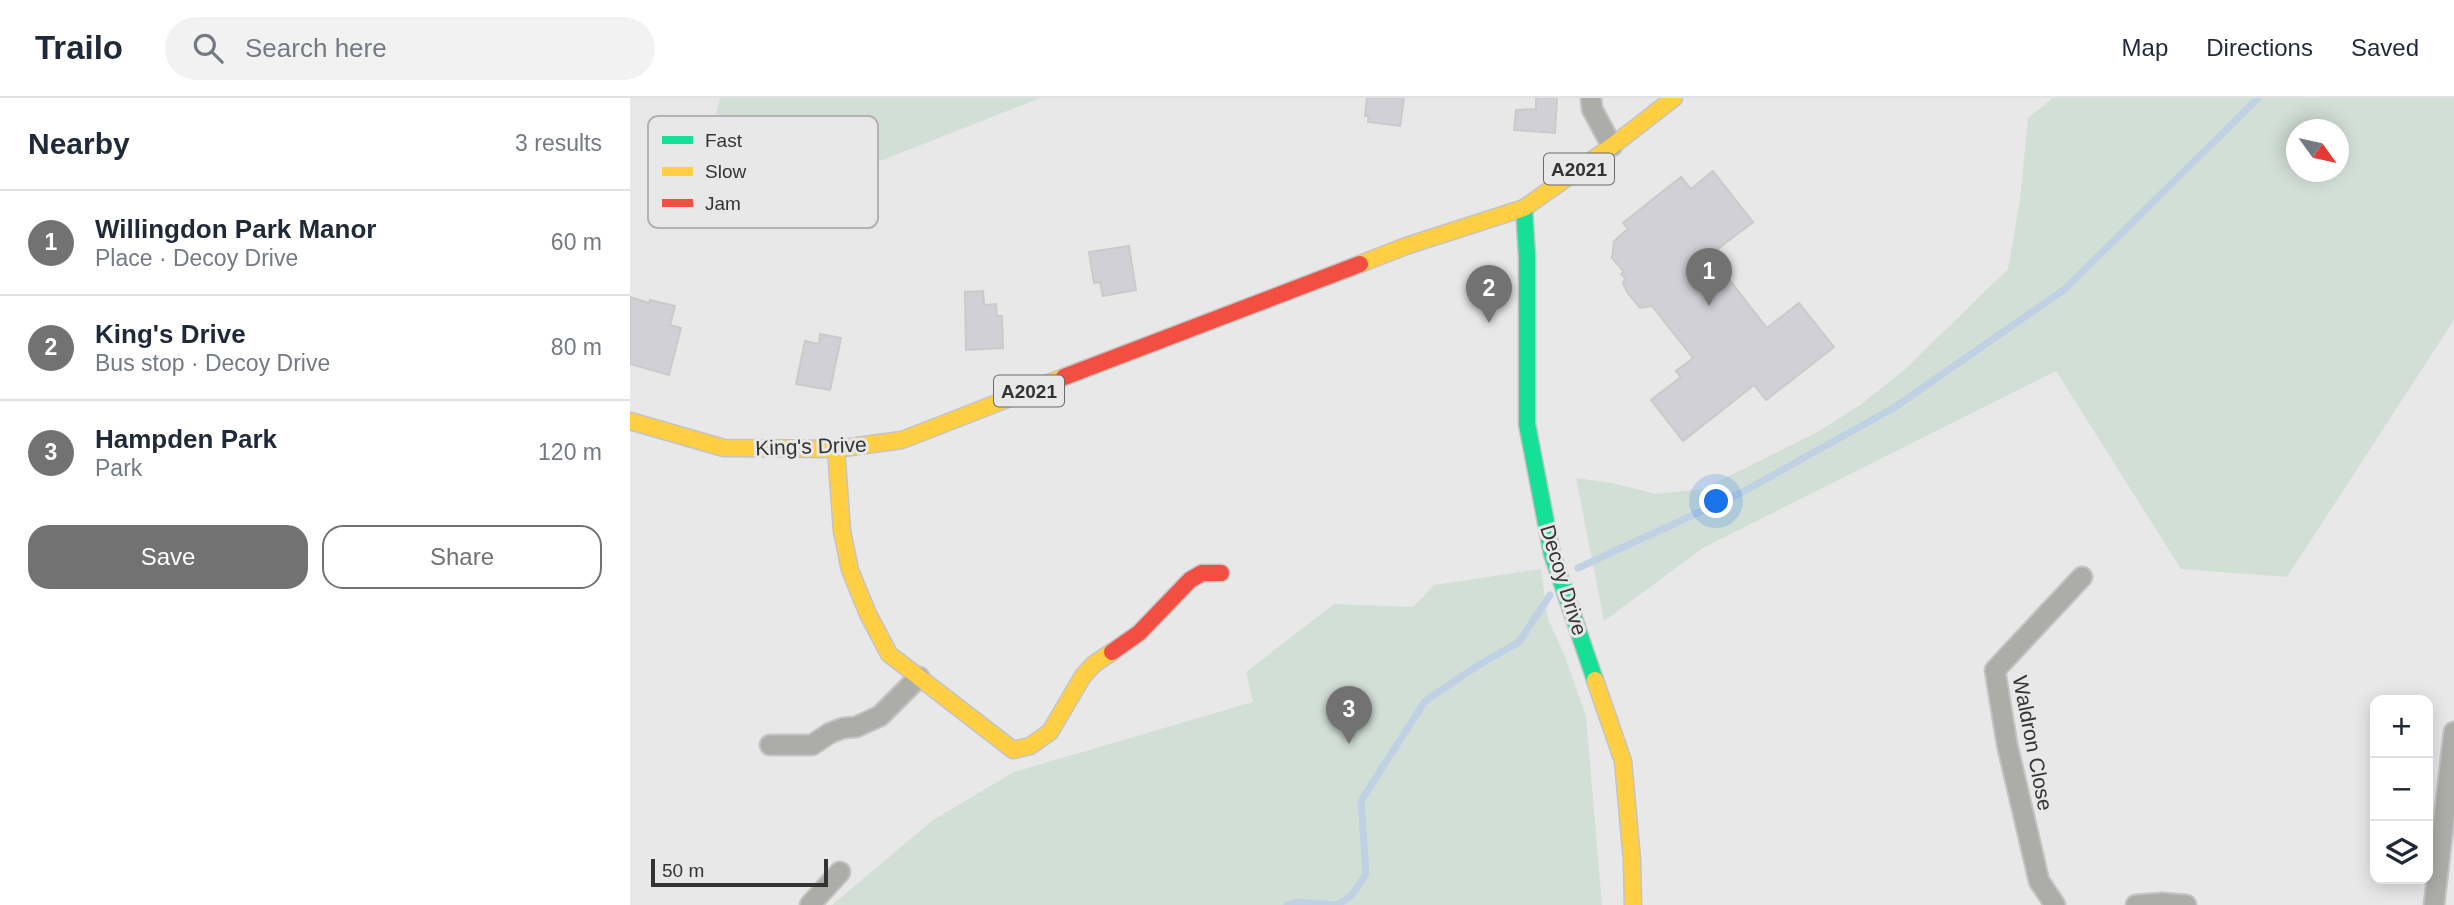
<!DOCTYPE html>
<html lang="en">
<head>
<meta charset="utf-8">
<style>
	:root { --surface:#fff; --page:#f2f2f3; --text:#1f2937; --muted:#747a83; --line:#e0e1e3; --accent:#727273 }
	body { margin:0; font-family:Helvetica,sans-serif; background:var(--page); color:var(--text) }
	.controls { position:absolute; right:21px; bottom:21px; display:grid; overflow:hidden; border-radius:14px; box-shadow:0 4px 18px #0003 }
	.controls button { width:63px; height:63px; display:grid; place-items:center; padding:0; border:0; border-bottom:2px solid var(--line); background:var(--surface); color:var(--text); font:35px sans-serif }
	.compass { position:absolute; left:1656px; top:21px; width:63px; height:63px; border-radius:50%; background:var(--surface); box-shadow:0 4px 18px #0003; rotate:123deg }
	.scale { position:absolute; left:21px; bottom:18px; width:177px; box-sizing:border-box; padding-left:7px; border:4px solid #333334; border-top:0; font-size:19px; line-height:24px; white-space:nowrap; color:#333334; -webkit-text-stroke:5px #e8e8e9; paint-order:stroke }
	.you { position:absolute; left:1087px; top:404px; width:24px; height:24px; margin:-18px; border:5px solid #fff; border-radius:50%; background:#1a73e8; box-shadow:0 0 0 10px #1a73e833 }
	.badge { display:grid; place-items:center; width:46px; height:46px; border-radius:50%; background:var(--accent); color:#fff; font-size:23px; font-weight:700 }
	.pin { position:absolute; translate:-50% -58px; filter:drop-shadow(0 2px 4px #0008) }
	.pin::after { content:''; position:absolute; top:37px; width:24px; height:21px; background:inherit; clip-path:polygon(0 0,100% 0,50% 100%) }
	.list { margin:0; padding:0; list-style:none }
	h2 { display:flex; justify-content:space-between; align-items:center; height:91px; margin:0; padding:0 28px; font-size:30px }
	h2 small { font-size:23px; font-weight:400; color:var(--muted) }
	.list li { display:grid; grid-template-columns:46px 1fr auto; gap:21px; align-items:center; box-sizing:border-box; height:105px; padding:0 28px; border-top:2px solid var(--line) }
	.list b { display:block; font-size:26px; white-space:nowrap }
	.list p { margin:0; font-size:23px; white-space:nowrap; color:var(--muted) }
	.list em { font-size:23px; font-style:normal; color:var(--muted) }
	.actions { display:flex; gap:14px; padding:21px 28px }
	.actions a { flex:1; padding:16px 0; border:2px solid var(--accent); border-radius:21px; text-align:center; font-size:24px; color:var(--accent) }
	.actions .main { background:var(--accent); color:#fff }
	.icon { flex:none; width:38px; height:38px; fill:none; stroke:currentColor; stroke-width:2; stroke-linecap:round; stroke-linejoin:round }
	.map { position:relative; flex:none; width:1824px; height:807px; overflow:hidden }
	header { display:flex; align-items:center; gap:42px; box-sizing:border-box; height:98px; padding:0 35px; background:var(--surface); border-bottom:2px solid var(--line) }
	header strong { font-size:33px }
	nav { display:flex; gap:38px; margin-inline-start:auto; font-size:24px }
	.search { width:490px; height:63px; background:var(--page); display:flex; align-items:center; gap:18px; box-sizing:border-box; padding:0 24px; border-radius:38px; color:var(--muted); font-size:26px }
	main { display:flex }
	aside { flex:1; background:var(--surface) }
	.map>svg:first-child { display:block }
	.green { fill:#d2dfd7; fill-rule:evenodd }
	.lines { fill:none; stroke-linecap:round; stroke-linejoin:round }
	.stream { stroke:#bfd1e2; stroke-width:7 }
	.building { fill:#d1d0d7; stroke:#cacaca; stroke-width:2 }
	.street-casing { stroke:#c4c4c5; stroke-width:23 }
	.fast-casing { stroke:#c4c4c5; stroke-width:19 }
	.slow-casing { stroke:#c4c4c5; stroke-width:19 }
	.jam-casing { stroke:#c4c4c5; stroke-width:19 }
	.street { stroke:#acaca8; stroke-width:19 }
	.fast { stroke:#16e098; stroke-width:16 }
	.slow { stroke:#ffcf43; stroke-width:16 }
	.jam { stroke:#f24e42; stroke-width:16 }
	.labels { text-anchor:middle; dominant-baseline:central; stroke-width:6; stroke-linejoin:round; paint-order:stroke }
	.shield { fill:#e8e8e9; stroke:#69696a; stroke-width:2 }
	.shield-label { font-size:19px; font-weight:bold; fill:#333334 }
	.street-label { font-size:21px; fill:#333334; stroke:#e8e8e9 }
	.key { fill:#e8e8e9; stroke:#b2b2b3; stroke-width:2 }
	.key-label { font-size:19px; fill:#333334 }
</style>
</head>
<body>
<header>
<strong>Trailo</strong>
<div class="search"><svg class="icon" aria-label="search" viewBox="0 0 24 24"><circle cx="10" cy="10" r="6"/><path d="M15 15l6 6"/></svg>Search here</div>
<nav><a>Map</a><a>Directions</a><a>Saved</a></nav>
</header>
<main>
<aside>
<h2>Nearby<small>3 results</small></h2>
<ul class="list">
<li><span class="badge">1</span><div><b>Willingdon Park Manor</b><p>Place · Decoy Drive</p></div><em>60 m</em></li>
<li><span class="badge">2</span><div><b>King's Drive</b><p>Bus stop · Decoy Drive</p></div><em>80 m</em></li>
<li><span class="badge">3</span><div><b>Hampden Park</b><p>Park</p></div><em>120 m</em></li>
</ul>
<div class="actions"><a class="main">Save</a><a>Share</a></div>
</aside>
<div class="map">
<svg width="1824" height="807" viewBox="0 0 1824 807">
	<rect width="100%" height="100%" fill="#e8e8e9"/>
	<!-- green -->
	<g class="green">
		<path d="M 90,0 L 410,0 L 174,93 L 74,63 Z"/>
		<path d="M 1423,0 L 1824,0 L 1824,222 L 1657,479 L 1551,471 L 1426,273 L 1073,450 L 974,523 L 946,380 L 982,385 L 1026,396 L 1073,391 L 1189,333 L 1230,307 L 1273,273 L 1378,171 L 1390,102 L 1398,20 ZM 1666,32 L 1708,32 L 1708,74 L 1666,74 Z"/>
		<path d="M 911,471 L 918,521 L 934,556 L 956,618 L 972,807 L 202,807 L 303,722 L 384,674 L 623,604 L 616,574 L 704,506 L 783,509 L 804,487 Z"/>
	</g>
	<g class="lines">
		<!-- stream -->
		<g class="stream">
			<path d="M 948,470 L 1111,395 L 1265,309 L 1435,191 L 1628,0"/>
			<path d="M 657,807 L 671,804 L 707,807 L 721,798 L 736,776 L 731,703 L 795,603 L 847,568 L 889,544 L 920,497"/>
		</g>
	</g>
	<!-- building -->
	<g class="building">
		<path d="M 737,0 L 774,0 L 770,28 L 738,24 L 739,18 L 735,18 Z"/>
		<path d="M 906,0 L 927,0 L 925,35 L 884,32 L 886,12 L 906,11 Z"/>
		<path d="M 1083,73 L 1123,124 L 1080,157 L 1137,230 L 1169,205 L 1204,249 L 1136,302 L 1124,287 L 1053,343 L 1021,302 L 1051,279 L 1046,273 L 1063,260 L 1022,208 L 1010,210 L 997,194 L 993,185 L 995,180 L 991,176 L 994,174 L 982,160 L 984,143 L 998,131 L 993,125 L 1051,79 L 1061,91 Z"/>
		<path d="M 499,148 L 506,192 L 473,198 L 470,184 L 464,185 L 459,154 Z"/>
		<path d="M 353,193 L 354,207 L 366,206 L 367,218 L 372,218 L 373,250 L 336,252 L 335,194 Z"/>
		<path d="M 0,199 L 19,205 L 20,202 L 45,208 L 40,227 L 51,230 L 39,277 L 0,266 Z"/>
		<path d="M 190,236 L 211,240 L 200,292 L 166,286 L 175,243 L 189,246 Z"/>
	</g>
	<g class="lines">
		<!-- street casing -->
		<g class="street-casing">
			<g id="street">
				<path d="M 961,0 L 962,11 L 982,48"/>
				<path d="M 140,647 L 182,647 L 200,635 L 213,630 L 226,629 L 250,618 L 289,579"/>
				<path d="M 180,807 L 210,774"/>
				<path d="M 1425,807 L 1409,783 L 1377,646 L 1365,572 L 1452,479"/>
				<path d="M 1506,807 L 1532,805 L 1556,807"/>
				<path d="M 1804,807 L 1824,634"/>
			</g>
		</g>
		<!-- fast casing -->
		<g class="fast-casing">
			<path id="fast" d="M 894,110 L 897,158 L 897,326 L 922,456 L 965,582"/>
		</g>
		<!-- slow casing -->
		<g class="slow-casing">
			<g id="slow">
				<path d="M 730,166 L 776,148 L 894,110 L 982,48 L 1044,0"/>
				<path d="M 0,323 L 94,350 L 206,351 L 272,342 L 434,279"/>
				<path d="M 206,351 L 212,433 L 220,472 L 238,516 L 259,556 L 383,652 L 400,648 L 420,634 L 453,578 L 464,566 L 482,554"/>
				<path d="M 965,582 L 993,663 L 1002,762 L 1003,807"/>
			</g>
		</g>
		<!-- jam casing -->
		<g class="jam-casing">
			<g id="jam">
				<path d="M 434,279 L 730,166"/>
				<path d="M 482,554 L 509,535 L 560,482 L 572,475 L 591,475"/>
			</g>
		</g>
		<!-- street -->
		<use href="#street" class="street"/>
		<!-- fast -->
		<use href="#fast" class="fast"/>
		<!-- slow -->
		<use href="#slow" class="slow"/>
		<!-- jam -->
		<use href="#jam" class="jam"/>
	</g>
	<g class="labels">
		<!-- shield labels -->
		<g class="shield">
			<rect x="914" y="55.5" width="70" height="31" rx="5"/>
			<rect x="364" y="277.5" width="70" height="31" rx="5"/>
		</g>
		<g class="shield-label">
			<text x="949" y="71">A2021</text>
			<text x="399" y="293">A2021</text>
		</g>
		<!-- street labels -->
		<g class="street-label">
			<text transform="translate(181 348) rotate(-2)">King's Drive</text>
			<text transform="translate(934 482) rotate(73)">Decoy Drive</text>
			<text transform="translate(1403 645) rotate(79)">Waldron Close</text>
		</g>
	</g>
	<!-- legend -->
	<rect x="18" y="18" width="230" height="112" rx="10" class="key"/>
	<rect x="32" y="38" width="31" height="8" fill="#16e098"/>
	<rect x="32" y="69" width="31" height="9" fill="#ffcf43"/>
	<rect x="32" y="101" width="31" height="8" fill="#f24e42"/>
	<g class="key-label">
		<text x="75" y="49">Fast</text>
		<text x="75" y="80">Slow</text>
		<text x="75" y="112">Jam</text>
	</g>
</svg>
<div class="controls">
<button>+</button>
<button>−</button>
<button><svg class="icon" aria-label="layers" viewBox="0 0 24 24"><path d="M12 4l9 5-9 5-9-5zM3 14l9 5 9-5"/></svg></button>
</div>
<svg class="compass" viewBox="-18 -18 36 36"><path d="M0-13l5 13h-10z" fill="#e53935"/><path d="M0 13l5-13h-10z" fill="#747a83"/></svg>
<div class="scale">50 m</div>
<div class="you"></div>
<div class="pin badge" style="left:1079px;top:208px">1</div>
<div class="pin badge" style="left:859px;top:225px">2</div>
<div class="pin badge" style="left:719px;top:646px">3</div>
</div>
</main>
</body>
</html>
